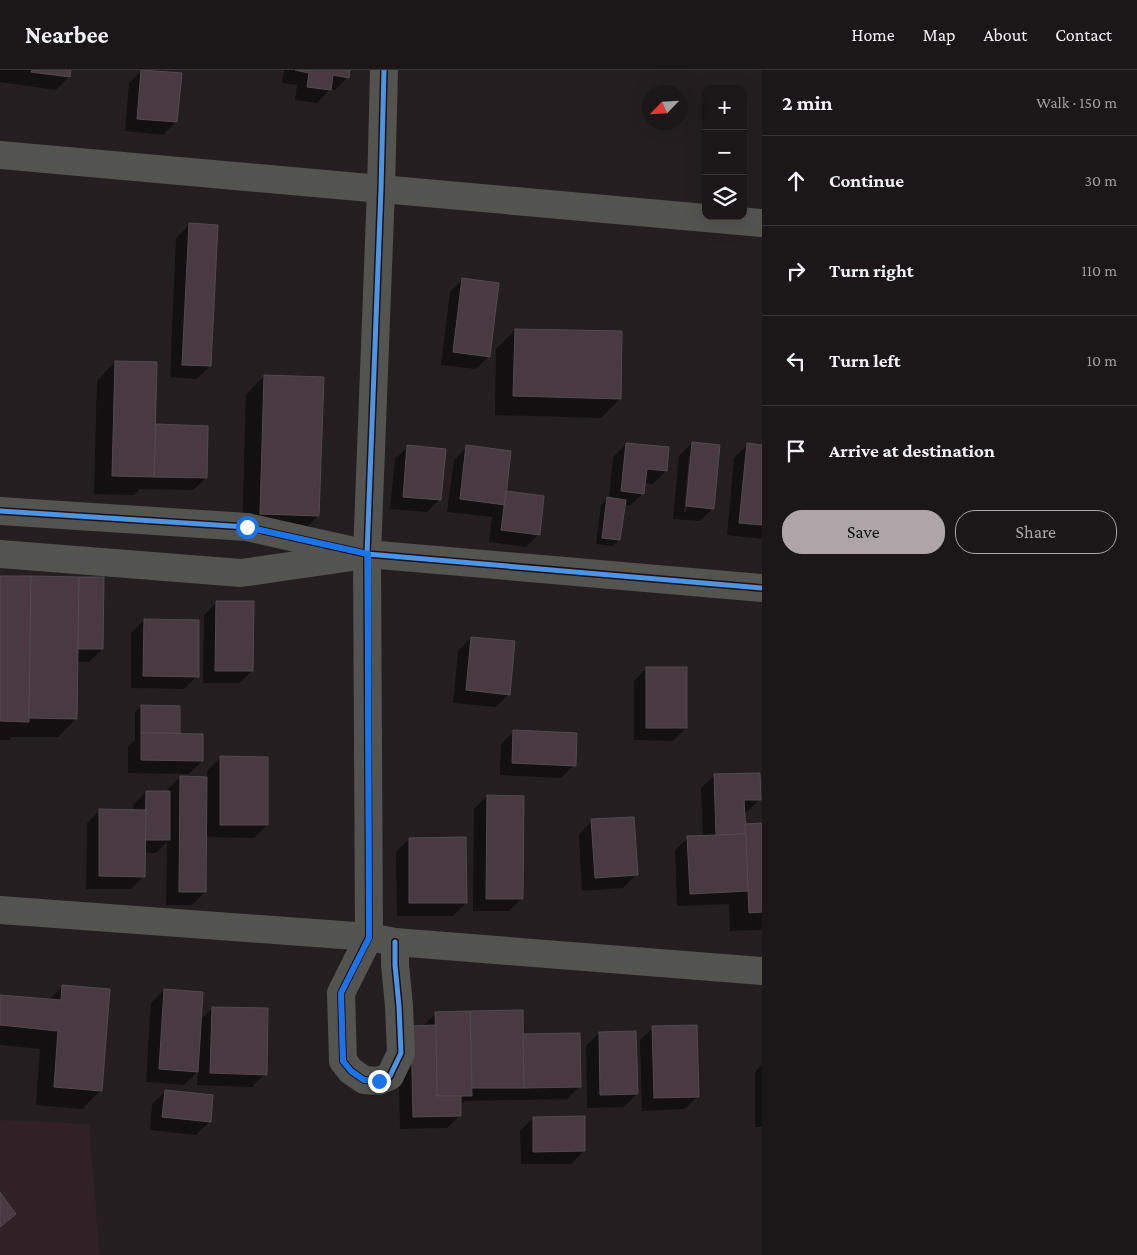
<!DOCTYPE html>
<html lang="en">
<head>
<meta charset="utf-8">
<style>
	:root { --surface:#1b1618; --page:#282325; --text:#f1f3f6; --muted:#a09fa2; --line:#393537; --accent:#ada5a8 }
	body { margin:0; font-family:"Crimson Pro",serif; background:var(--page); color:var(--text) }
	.controls { position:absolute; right:15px; top:15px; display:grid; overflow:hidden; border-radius:10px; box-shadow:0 5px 20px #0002 }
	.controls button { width:45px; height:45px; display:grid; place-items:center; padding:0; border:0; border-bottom:1px solid var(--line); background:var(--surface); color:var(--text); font:25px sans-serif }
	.compass { position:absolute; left:642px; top:15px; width:45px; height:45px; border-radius:50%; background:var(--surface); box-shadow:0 5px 20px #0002; rotate:245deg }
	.stop { position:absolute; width:15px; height:15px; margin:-11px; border:4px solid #1a73e8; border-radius:50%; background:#fff }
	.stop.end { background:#1a73e8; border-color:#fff; box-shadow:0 1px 5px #0008 }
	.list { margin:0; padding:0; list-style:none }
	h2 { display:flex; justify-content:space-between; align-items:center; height:65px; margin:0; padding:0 20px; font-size:21px }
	h2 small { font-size:16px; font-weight:400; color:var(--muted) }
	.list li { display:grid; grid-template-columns:32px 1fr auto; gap:15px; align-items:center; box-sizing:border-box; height:90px; padding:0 20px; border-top:1px solid var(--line) }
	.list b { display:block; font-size:19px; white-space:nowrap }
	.list em { font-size:16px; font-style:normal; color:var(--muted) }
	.actions { display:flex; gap:10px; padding:15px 20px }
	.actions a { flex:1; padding:11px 0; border:1px solid var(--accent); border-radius:20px; text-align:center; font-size:18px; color:var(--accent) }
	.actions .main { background:var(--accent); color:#111 }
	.icon { flex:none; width:28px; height:28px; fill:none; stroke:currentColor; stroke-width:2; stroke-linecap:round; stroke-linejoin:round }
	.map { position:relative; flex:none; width:762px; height:1185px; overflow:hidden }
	header { display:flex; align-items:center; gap:30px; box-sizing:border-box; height:70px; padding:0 25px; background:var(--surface); border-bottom:1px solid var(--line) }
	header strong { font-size:24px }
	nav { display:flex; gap:28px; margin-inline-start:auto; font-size:18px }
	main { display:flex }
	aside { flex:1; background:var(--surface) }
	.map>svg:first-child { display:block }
	.built { fill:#312026 }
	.shadow { fill:#0007; fill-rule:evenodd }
	.building { fill:#493a41; stroke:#514b4d }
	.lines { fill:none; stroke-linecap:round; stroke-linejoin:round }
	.minor { stroke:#535350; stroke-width:28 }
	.cycleway-casing { stroke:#1e1116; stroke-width:8 }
	.cycleway { stroke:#4d94e3; stroke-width:5 }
	.route { stroke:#1a73e8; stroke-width:6 }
</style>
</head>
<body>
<header>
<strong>Nearbee</strong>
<nav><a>Home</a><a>Map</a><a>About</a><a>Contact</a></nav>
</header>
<main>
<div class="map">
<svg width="762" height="1185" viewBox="0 0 762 1185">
	<rect width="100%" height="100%" fill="#241e20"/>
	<!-- built -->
	<path class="built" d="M 0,1050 L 89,1054 L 100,1185 L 0,1185 Z"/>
	<!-- shadow -->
	<g class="shadow">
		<path d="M 0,0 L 69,0 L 69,7 L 56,20 L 0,12 Z"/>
		<path d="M 142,0 L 176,52 L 163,65 L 125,61 L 129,13 Z"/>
		<path d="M 284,0 L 349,0 L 348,7 L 335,20 L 330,19 L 317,33 L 295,30 L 297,15 L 282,13 Z"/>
		<path d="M 189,155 L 210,296 L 197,309 L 170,307 L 176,168 Z"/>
		<path d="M 463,209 L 489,286 L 476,299 L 441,295 L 450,222 Z"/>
		<path d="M 515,260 L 620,329 L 601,348 L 495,345 L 496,279 Z"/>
		<path d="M 115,292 L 154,358 L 156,356 L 206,408 L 193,420 L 140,419 L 134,425 L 94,424 L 97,311 Z"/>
		<path d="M 264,306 L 318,446 L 300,464 L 242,462 L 246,325 Z"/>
		<path d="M 692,373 L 713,438 L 700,451 L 673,449 L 679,386 ZM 689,386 L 692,386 L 686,442 L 684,442 Z"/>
		<path d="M 626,374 L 666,401 L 653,414 L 644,413 L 643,423 L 630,436 L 624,435 L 619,470 L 612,476 L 596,474 L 601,435 L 608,428 L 609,429 L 613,387 Z"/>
		<path d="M 747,375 L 762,376 L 762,469 L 727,465 L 734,388 Z"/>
		<path d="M 408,377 L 440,429 L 427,442 L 390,439 L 395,389 Z"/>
		<path d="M 467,377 L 539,464 L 526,477 L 489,472 L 492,447 L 447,442 L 454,390 Z"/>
		<path d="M 0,507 L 103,508 L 102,579 L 89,592 L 77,592 L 76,649 L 58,667 L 12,667 L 9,670 L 0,670 Z"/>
		<path d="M 217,532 L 252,601 L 239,613 L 203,613 L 204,545 Z"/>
		<path d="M 144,550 L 197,606 L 184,619 L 131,618 L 131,563 Z"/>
		<path d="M 471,568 L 509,624 L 496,637 L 453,633 L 458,581 Z"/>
		<path d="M 647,598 L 686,658 L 673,671 L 634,670 L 634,611 Z"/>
		<path d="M 141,636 L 179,663 L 177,664 L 202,691 L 189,704 L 128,703 L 128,677 L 135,670 L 135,642 Z"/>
		<path d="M 514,661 L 574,695 L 561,708 L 500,705 L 501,674 Z"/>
		<path d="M 220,688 L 267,755 L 254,768 L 205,767 L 205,822 L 192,835 L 166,835 L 167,772 L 156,783 L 144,783 L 144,806 L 131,819 L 86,819 L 87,753 L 100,740 L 133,741 L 133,735 L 146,722 L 167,723 L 167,720 L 180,707 L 207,708 L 207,701 Z"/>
		<path d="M 714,706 L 760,729 L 747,742 L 743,742 L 744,757 L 762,754 L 762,860 L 730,861 L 729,834 L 677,836 L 675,780 L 688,768 L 703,767 L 701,718 Z"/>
		<path d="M 487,726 L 522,828 L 509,841 L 473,841 L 474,739 Z"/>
		<path d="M 592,751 L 636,805 L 623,818 L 582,821 L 579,764 Z"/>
		<path d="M 409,769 L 466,833 L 453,846 L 397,846 L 396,782 Z"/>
		<path d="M 62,917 L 101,1020 L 82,1039 L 36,1035 L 40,979 L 0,975 L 0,926 L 48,931 Z"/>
		<path d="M 164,920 L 200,950 L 213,938 L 265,1004 L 252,1017 L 197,1015 L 198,1001 L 184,1015 L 146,1012 L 151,933 Z"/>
		<path d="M 521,942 L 522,965 L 580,1016 L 567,1029 L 465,1031 L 460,1036 L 460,1045 L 447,1058 L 400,1059 L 398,971 L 423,956 L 436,943 Z"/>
		<path d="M 653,958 L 698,1026 L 685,1039 L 642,1041 L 640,970 Z"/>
		<path d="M 599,963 L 637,1024 L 624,1037 L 587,1038 L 586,976 Z"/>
		<path d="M 762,994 L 762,1057 L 755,1057 L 755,1002 Z"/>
		<path d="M 165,1022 L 209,1052 L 196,1065 L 150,1060 L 152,1034 Z"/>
		<path d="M 533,1048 L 584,1081 L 571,1094 L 521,1094 L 520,1061 Z"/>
	</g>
	<!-- building -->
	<g class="building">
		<path d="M 32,0 L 71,0 L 70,7 L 31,2 Z"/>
		<path d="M 141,0 L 182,3 L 177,52 L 137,49 Z"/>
		<path d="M 295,0 L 350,0 L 349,8 L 333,5 L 331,20 L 307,17 L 309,3 Z"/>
		<path d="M 189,153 L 218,155 L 211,296 L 182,295 Z"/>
		<path d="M 462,208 L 499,213 L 490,287 L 453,282 Z"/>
		<path d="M 515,259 L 622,261 L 621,329 L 513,326 Z"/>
		<path d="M 115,291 L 157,292 L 154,407 L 112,406 Z"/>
		<path d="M 264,305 L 324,307 L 319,446 L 260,444 Z"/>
		<path d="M 156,354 L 208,356 L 207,408 L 154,407 Z"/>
		<path d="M 692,372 L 720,375 L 714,439 L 686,436 Z"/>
		<path d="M 626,373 L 669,377 L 667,401 L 647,399 L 644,424 L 621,421 Z"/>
		<path d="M 747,373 L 762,375 L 762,455 L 739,453 Z"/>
		<path d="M 407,375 L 446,379 L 441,430 L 403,427 Z"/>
		<path d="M 466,375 L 511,381 L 505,435 L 460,429 Z"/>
		<path d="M 506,421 L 544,426 L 540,465 L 501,460 Z"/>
		<path d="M 607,427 L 626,430 L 620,470 L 602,468 Z"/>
		<path d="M 0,506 L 31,506 L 29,652 L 0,651 Z"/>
		<path d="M 31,506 L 79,507 L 77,649 L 29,648 Z"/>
		<path d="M 79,507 L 104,507 L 103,579 L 78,579 Z"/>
		<path d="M 216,531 L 254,531 L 253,601 L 215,601 Z"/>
		<path d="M 144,549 L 199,550 L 199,607 L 143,606 Z"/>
		<path d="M 471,567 L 515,571 L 510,625 L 466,620 Z"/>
		<rect x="646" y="597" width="41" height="61"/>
		<path d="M 141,635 L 180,636 L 180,663 L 141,663 Z"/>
		<path d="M 513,660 L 577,663 L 576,696 L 512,693 Z"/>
		<path d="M 141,663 L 203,664 L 203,691 L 141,690 Z"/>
		<path d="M 220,686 L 268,687 L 268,755 L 220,755 Z"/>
		<path d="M 760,703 L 761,730 L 744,730 L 746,764 L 716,765 L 714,704 Z"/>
		<path d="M 180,706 L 207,707 L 206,822 L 179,822 Z"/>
		<path d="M 146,721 L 170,721 L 170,770 L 145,770 Z"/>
		<path d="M 487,725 L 524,726 L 523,829 L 486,829 Z"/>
		<path d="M 99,739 L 146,740 L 145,807 L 99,806 Z"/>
		<path d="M 634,747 L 638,805 L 595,808 L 591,749 Z"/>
		<path d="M 762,753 L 762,842 L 749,843 L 745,754 Z"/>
		<path d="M 746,764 L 748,821 L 690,824 L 687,766 Z"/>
		<path d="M 466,767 L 467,833 L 409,833 L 409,768 Z"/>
		<path d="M 62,915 L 110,919 L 102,1021 L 54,1017 L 58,961 L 0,955 L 0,925 L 61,930 Z"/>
		<path d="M 164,919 L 203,922 L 198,1002 L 159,999 Z"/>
		<path d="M 212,937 L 268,938 L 267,1005 L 210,1003 Z"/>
		<path d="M 523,940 L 524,1018 L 472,1018 L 470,941 Z"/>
		<path d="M 470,941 L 472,1026 L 437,1026 L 435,942 Z"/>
		<path d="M 436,955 L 437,1026 L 461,1026 L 461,1046 L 413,1047 L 411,956 Z"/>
		<path d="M 697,955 L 699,1027 L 654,1028 L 652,956 Z"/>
		<path d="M 636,961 L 638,1024 L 600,1025 L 599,962 Z"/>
		<path d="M 580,963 L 581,1017 L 524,1018 L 523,964 Z"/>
		<path d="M 165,1020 L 213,1025 L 211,1052 L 162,1047 Z"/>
		<path d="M 585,1046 L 585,1081 L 533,1082 L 533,1047 Z"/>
		<path d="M 0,1122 L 16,1144 L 0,1157 Z"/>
	</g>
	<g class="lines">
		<!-- minor -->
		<g class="minor">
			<path d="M 384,0 L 381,119 L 367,484 L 369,867 L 341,923 L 343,991 L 351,1001 L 364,1010 L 379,1011 L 390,1006 L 401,983 L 399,936 L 395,895 L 395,872"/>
			<path d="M 0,85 L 762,153"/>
			<path d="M 0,441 L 247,457 L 367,484 L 762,518"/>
			<path d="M 0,484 L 241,503 L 352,487"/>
			<path d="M 0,840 L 369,867 L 395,872 L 762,901"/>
		</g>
		<!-- cycleway casing -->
		<g class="cycleway-casing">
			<g id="cycleway">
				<path d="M 384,0 L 381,119 L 367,484 L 369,867 L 341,923 L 343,991 L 351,1001 L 364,1010 L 379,1011 L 390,1006 L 401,983 L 399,936 L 395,895 L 395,872"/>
				<path d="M 0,441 L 247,457 L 367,484 L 762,518"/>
			</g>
		</g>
		<!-- cycleway -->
		<use href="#cycleway" class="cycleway"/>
	</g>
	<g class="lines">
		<!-- route -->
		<path class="route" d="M 247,457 L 368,484 L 369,868 L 341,923 L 343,991 L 351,1001 L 364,1010 L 379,1011"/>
	</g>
</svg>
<div class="controls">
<button>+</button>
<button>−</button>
<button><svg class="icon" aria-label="layers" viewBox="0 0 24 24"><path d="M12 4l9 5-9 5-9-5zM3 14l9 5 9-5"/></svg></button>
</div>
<svg class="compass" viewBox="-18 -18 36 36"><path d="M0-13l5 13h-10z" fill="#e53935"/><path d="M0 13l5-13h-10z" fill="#a09fa2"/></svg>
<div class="stop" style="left:247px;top:457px"></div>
<div class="stop end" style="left:379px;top:1011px"></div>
</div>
<aside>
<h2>2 min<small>Walk · 150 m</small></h2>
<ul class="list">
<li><svg class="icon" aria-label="ahead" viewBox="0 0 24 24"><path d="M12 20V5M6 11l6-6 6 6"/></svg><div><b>Continue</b></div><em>30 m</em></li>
<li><svg class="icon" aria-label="right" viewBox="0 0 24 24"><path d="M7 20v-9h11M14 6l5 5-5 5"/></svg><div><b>Turn right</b></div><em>110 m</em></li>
<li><svg class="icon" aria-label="left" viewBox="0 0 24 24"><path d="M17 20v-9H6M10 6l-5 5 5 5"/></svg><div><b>Turn left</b></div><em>10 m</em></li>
<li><svg class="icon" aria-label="arrive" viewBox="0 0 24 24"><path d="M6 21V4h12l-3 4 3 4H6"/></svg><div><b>Arrive at destination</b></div></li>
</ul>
<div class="actions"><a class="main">Save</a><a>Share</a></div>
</aside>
</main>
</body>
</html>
